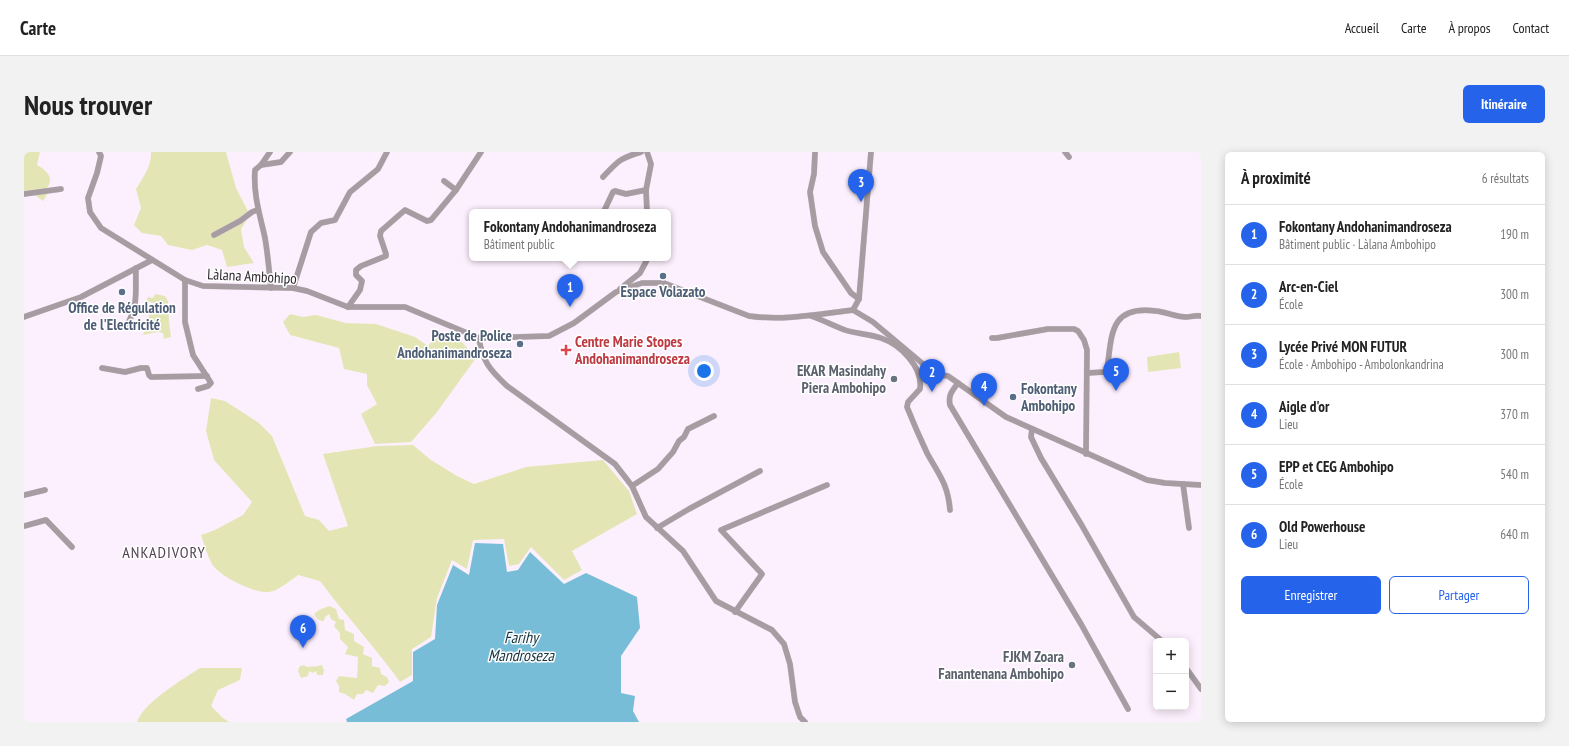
<!DOCTYPE html>
<html lang="fr">
<head>
<meta charset="utf-8">
<style>
	:root { --surface:#fff; --page:#f2f2f2; --text:#222; --muted:#767676; --line:#e0e0e0; --accent:#2563eb }
	body { margin:0; font-family:"PT Sans Narrow",sans-serif; background:var(--page); color:var(--text) }
	.controls { position:absolute; right:12px; bottom:12px; display:grid; overflow:hidden; border-radius:6px; box-shadow:0 2px 10px #0003 }
	.controls button { width:36px; height:36px; display:grid; place-items:center; padding:0; border:0; border-bottom:1px solid var(--line); background:var(--surface); color:var(--text); font:20px sans-serif }
	.you { position:absolute; left:680px; top:219px; width:14px; height:14px; margin:-10px; border:3px solid #fff; border-radius:50%; background:#1a73e8; box-shadow:0 0 0 6px #1a73e833 }
	.badge { display:grid; place-items:center; width:26px; height:26px; border-radius:50%; background:var(--accent); color:#fff; font-size:13px; font-weight:700 }
	.pin { position:absolute; translate:-50% -33px; filter:drop-shadow(0 1px 2px #0008) }
	.pin::after { content:''; position:absolute; top:21px; width:14px; height:12px; background:inherit; clip-path:polygon(0 0,100% 0,50% 100%) }
	.popup { position:absolute; left:445px; top:57px; width:202px; height:52px; box-sizing:border-box; display:grid; place-content:center; border-radius:6px; background:var(--surface); filter:drop-shadow(0 1px 3px #0005); font-size:13px; white-space:nowrap; color:var(--muted) }
	.popup b { font-size:15px; color:var(--text) }
	.popup::after { content:''; position:absolute; left:50%; top:100%; margin-left:-8px; border:8px solid transparent; border-top-color:var(--surface) }
	.list { margin:0; padding:0; list-style:none }
	h2 { display:flex; justify-content:space-between; align-items:center; height:52px; margin:0; padding:0 16px; font-size:17px }
	h2 small { font-size:13px; font-weight:400; color:var(--muted) }
	.list li { display:grid; grid-template-columns:26px 1fr auto; gap:12px; align-items:center; box-sizing:border-box; height:60px; padding:0 16px; border-top:1px solid var(--line) }
	.list b { display:block; font-size:15px; white-space:nowrap }
	.list p { margin:0; font-size:13px; white-space:nowrap; color:var(--muted) }
	.list em { font-size:13px; font-style:normal; color:var(--muted) }
	.actions { display:flex; gap:8px; padding:12px 16px }
	.actions a { flex:1; padding:9px 0; border:1px solid var(--accent); border-radius:6px; text-align:center; font-size:14px; color:var(--accent) }
	.actions .main { background:var(--accent); color:#fff }
	.map { position:relative; flex:none; width:1177px; height:570px; overflow:hidden; border-radius:6px }
	header { display:flex; align-items:center; gap:24px; box-sizing:border-box; height:56px; padding:0 20px; background:var(--surface); border-bottom:1px solid var(--line) }
	header strong { font-size:19px }
	nav { display:flex; gap:22px; margin-inline-start:auto; font-size:14px }
	.intro { display:flex; align-items:center; justify-content:space-between; box-sizing:border-box; height:96px; padding:0 24px }
	h1 { margin:0; font-size:28px }
	.button { padding:10px 18px; border-radius:6px; background:var(--accent); color:#fff; font-size:14px; font-weight:700 }
	main { display:flex; gap:24px; padding:0 24px }
	aside { flex:1; background:var(--surface); border-radius:6px; box-shadow:0 2px 10px #0003 }
	.map>svg:first-child { display:block }
	.green { fill:#e3e6b4 }
	.water { fill:#78bdd7 }
	.lines { fill:none; stroke-linecap:round; stroke-linejoin:round }
	.minor-casing { stroke:#d8ccd9; stroke-width:6 }
	.minor { stroke:#a69ca1; stroke-width:5.5 }
	.service-dot { fill:#5c6f8a; stroke:#fff; stroke-width:1.5 }
	.health-dot { fill:#e0444e; stroke:#fff; stroke-width:1.5 }
	.worship-dot { fill:#6b7280; stroke:#fff; stroke-width:1.5 }
	.labels { text-anchor:middle; dominant-baseline:central; stroke-width:3; stroke-linejoin:round; paint-order:stroke }
	.street-label { font-size:15px; fill:#2d272e; stroke:#fff }
	.service-label { font-size:15px; font-weight:bold; fill:#4e5e75; stroke:#fff }
	.health-label { font-size:15px; font-weight:bold; fill:#be3a42; stroke:#fff; text-anchor:start }
	.worship-label { font-size:15px; font-weight:bold; fill:#5b616d; stroke:#fff; text-anchor:end }
	.neighbourhood-label { font-size:16px; letter-spacing:1px; fill:#524553; stroke:#fff }
	.water-label { font-size:16px; font-style:italic; fill:#143541; stroke:#fff }
</style>
</head>
<body>
<header>
<strong>Carte</strong>
<nav><a>Accueil</a><a>Carte</a><a>À propos</a><a>Contact</a></nav>
</header>
<div class="intro"><h1>Nous trouver</h1><a class="button">Itinéraire</a></div>
<main>
<div class="map">
<svg width="1177" height="570" viewBox="0 0 1177 570">
	<rect width="100%" height="100%" fill="#fdf0fe"/>
	<!-- green -->
	<g class="green">
		<path d="M 0,0 L 16,0 L 13,13 C 22,18 31,26 23,36 L 24,41 L 19,49 L 12,44 L 13,38 L 0,39 Z"/>
		<path d="M 127,0 L 202,0 L 212,36 L 226,63 L 217,77 L 220,95 L 230,111 L 203,115 L 198,98 L 183,93 L 168,98 L 144,93 L 137,84 L 118,81 L 110,73 L 117,56 L 112,37 C 119,26 128,13 127,0 Z"/>
		<path d="M 131,142 L 141,144 L 144,149 L 145,170 L 147,185 L 140,187 L 139,181 L 134,180 L 119,183 L 126,161 L 128,159 L 133,159 L 133,152 L 122,149 L 124,145 L 129,146 Z"/>
		<path d="M 266,162 L 279,165 L 292,163 L 322,171 L 352,172 L 391,185 L 404,194 L 414,181 L 438,190 L 452,206 L 413,260 L 387,290 L 351,292 L 337,262 L 353,252 L 343,233 L 343,222 L 320,217 L 315,196 L 266,183 L 259,170 Z"/>
		<path d="M 1155,200 L 1157,216 L 1124,220 L 1123,205 Z"/>
		<path d="M 187,246 L 201,249 L 235,271 L 248,284 L 281,364 L 295,368 L 305,379 L 324,374 L 299,302 L 353,294 L 389,293 L 407,308 L 433,324 L 450,332 L 502,315 L 579,308 L 605,339 L 613,362 L 548,399 L 558,418 L 540,428 L 507,395 L 495,412 L 485,414 L 480,387 L 449,388 L 443,417 L 428,408 L 413,446 L 407,485 L 388,497 L 388,523 L 376,530 C 351,495 322,464 296,429 L 274,423 C 267,428 254,439 245,440 C 231,442 195,424 188,412 C 183,403 180,392 177,383 L 191,378 L 219,363 L 228,350 L 190,308 L 182,279 Z"/>
		<path d="M 305,454 L 312,457 L 315,467 L 320,468 L 321,478 L 330,482 L 330,489 L 340,495 L 339,502 L 348,506 L 348,514 L 356,516 L 357,522 L 363,525 L 365,530 L 361,534 L 354,533 L 349,541 L 342,538 L 339,542 L 333,542 L 330,548 L 321,542 L 315,540 L 315,534 L 312,529 L 315,524 L 333,526 L 334,505 L 321,502 L 324,495 L 316,487 L 316,481 L 310,474 L 312,470 L 307,467 L 305,462 L 301,465 L 300,469 C 295,469 293,467 290,462 L 295,458 Z"/>
		<path d="M 279,513 L 284,515 C 289,514 293,515 298,513 L 300,519 L 299,523 L 293,523 L 292,519 L 289,521 L 285,519 L 284,524 L 277,526 L 274,519 L 275,515 Z"/>
		<path d="M 176,516 L 218,516 L 216,528 L 194,538 L 187,554 L 199,566 L 205,570 L 113,570 C 119,551 159,527 176,516 Z"/>
	</g>
	<!-- water -->
	<path class="water" d="M 451,391 L 479,392 L 483,420 L 494,418 L 506,400 L 540,432 L 562,421 L 613,445 L 616,476 L 597,504 L 597,541 L 611,544 L 609,559 L 615,570 L 323,570 L 322,567 L 389,529 L 389,500 L 411,487 L 413,453 L 429,413 L 445,423 Z"/>
	<g class="lines">
		<!-- minor casing -->
		<g class="minor-casing">
			<g id="minor">
				<path d="M 75,0 L 77,4 L 73,21 L 64,46 L 66,60 L 77,76 L 161,128 L 179,134 L 269,136 L 283,139 L 324,155 L 381,155 L 455,186 L 525,184 L 550,171 L 592,140 L 618,131 L 640,131 L 725,164 C 759,169 795,162 829,158"/>
				<path d="M 246,0 L 237,13 L 231,18 C 229,42 236,63 241,86 C 244,103 245,119 247,136"/>
				<path d="M 623,0 L 627,12 L 622,38 L 623,60"/>
				<path d="M 791,0 L 790,22 L 786,40 L 791,74 L 799,100 L 827,141 L 835,147"/>
				<path d="M 1041,0 L 1045,5"/>
				<path d="M 237,13 L 257,10 L 266,0"/>
				<path d="M 579,25 C 594,9 596,6 617,0"/>
				<path d="M 420,29 L 432,38"/>
				<path d="M 0,42 L 37,37"/>
				<path d="M 580,59 L 589,40 L 591,39 L 602,42 L 622,38"/>
				<path d="M 190,83 L 216,69 L 228,60 L 233,58"/>
				<path d="M 161,128 L 161,170 L 169,203 L 187,231 L 184,234 L 174,237"/>
				<path d="M 269,136 L 287,80 L 297,71 L 311,68 L 326,40 L 354,17 L 363,0"/>
				<path d="M 596,137 L 616,121 L 624,106"/>
				<path d="M 324,155 L 336,138 L 338,129 L 332,123 L 332,118 L 337,114 L 362,104 L 362,102 L 356,84 L 357,79 L 381,58 L 403,69 L 407,68 L 432,38 L 457,0"/>
				<path d="M 829,158 L 849,170 L 911,222 L 924,224 L 982,265 L 1123,328 L 1141,331 L 1177,333"/>
				<path d="M 829,158 L 835,147 L 847,0"/>
				<path d="M 787,164 C 799,168 810,174 821,178 C 833,182 846,182 857,186 C 877,193 899,215 896,237 L 884,250 L 883,255 C 889,270 896,286 903,301 C 915,323 924,332 926,358"/>
				<path d="M 0,165 L 57,145 L 128,108"/>
				<path d="M 103,173 C 115,152 111,139 112,116"/>
				<path d="M 455,186 C 458,209 466,218 483,234 L 591,312 L 608,334 L 622,365 L 659,399 L 692,449 L 748,478 L 760,492 L 766,512 L 771,550 L 776,565 L 781,570"/>
				<path d="M 968,186 L 973,186 L 1024,177 L 1050,177 L 1054,179 L 1060,188 L 1063,198 L 1062,302"/>
				<path d="M 78,216 L 101,220 L 117,216 L 123,216 L 125,223 L 127,225 L 183,224"/>
				<path d="M 1063,221 L 1080,220 L 1083,218 C 1088,183 1085,153 1132,159 C 1142,160 1152,165 1162,165 C 1167,165 1171,163 1177,164"/>
				<path d="M 934,231 C 928,239 924,243 926,253 L 1057,472 L 1104,557"/>
				<path d="M 1008,277 L 1007,285 L 1017,306 L 1057,372 L 1110,465 L 1138,489"/>
				<path d="M 1159,332 L 1165,376"/>
				<path d="M 608,334 L 634,317 L 649,300 L 655,289 L 660,285 L 664,277 L 690,264"/>
				<path d="M 0,343 L 21,338"/>
				<path d="M 0,374 L 22,368 L 48,395"/>
				<path d="M 633,376 L 665,357 L 736,319"/>
				<path d="M 711,460 L 738,422 L 697,378 L 803,333"/>
				<path d="M 1162,516 L 1177,537"/>
			</g>
		</g>
		<!-- minor -->
		<use href="#minor" class="minor"/>
	</g>
	<!-- markers -->
	<g class="service-dot">
		<circle cx="639" cy="124" r="4"/>
		<circle cx="98" cy="140" r="4"/>
		<circle cx="496" cy="192" r="4"/>
		<circle cx="989" cy="245" r="4"/>
	</g>
	<path class="health-dot" d="M540 192h4v4h4v4h-4v4h-4v-4h-4v-4h4z"/>
	<g class="worship-dot">
		<circle cx="870" cy="227" r="4"/>
		<circle cx="1048" cy="513" r="4"/>
	</g>
	<g class="labels">
		<!-- street labels -->
		<g class="street-label">
			<text transform="translate(228 124) rotate(3)">Làlana Ambohipo</text>
		</g>
		<!-- service labels -->
		<g class="service-label">
			<text x="639" y="139">Espace Volazato</text>
			<text x="98" y="155">Office de Régulation<tspan x="98" dy="17">de l'Electricité</tspan></text>
			<text x="488" y="183" text-anchor="end">Poste de Police<tspan x="488" dy="17">Andohanimandroseza</tspan></text>
			<text x="997" y="236" text-anchor="start">Fokontany<tspan x="997" dy="17">Ambohipo</tspan></text>
		</g>
		<!-- health labels -->
		<g class="health-label">
			<text x="551" y="189">Centre Marie Stopes<tspan x="551" dy="17">Andohanimandroseza</tspan></text>
		</g>
		<!-- worship labels -->
		<g class="worship-label">
			<text x="862" y="218">EKAR Masindahy<tspan x="862" dy="17">Piera Ambohipo</tspan></text>
			<text x="1040" y="504">FJKM Zoara<tspan x="1040" dy="17">Fanantenana Ambohipo</tspan></text>
		</g>
		<!-- neighbourhood labels -->
		<g class="neighbourhood-label">
			<text x="140" y="400">ANKADIVORY</text>
		</g>
		<!-- water labels -->
		<g class="water-label">
			<text x="497" y="485">Farihy<tspan x="497" dy="18">Mandroseza</tspan></text>
		</g>
	</g>
</svg>
<div class="controls">
<button>+</button>
<button>−</button>
</div>
<div class="you"></div>
<div class="pin badge" style="left:546px;top:155px">1</div>
<div class="popup"><b>Fokontany Andohanimandroseza</b>Bâtiment public</div>
<div class="pin badge" style="left:908px;top:240px">2</div>
<div class="pin badge" style="left:837px;top:50px">3</div>
<div class="pin badge" style="left:960px;top:254px">4</div>
<div class="pin badge" style="left:1092px;top:239px">5</div>
<div class="pin badge" style="left:279px;top:496px">6</div>
</div>
<aside>
<h2>À proximité<small>6 résultats</small></h2>
<ul class="list">
<li><span class="badge">1</span><div><b>Fokontany Andohanimandroseza</b><p>Bâtiment public · Làlana Ambohipo</p></div><em>190 m</em></li>
<li><span class="badge">2</span><div><b>Arc-en-Ciel</b><p>École</p></div><em>300 m</em></li>
<li><span class="badge">3</span><div><b>Lycée Privé MON FUTUR</b><p>École · Ambohipo - Ambolonkandrina</p></div><em>300 m</em></li>
<li><span class="badge">4</span><div><b>Aigle d'or</b><p>Lieu</p></div><em>370 m</em></li>
<li><span class="badge">5</span><div><b>EPP et CEG Ambohipo</b><p>École</p></div><em>540 m</em></li>
<li><span class="badge">6</span><div><b>Old Powerhouse</b><p>Lieu</p></div><em>640 m</em></li>
</ul>
<div class="actions"><a class="main">Enregistrer</a><a>Partager</a></div>
</aside>
</main>
</body>
</html>
